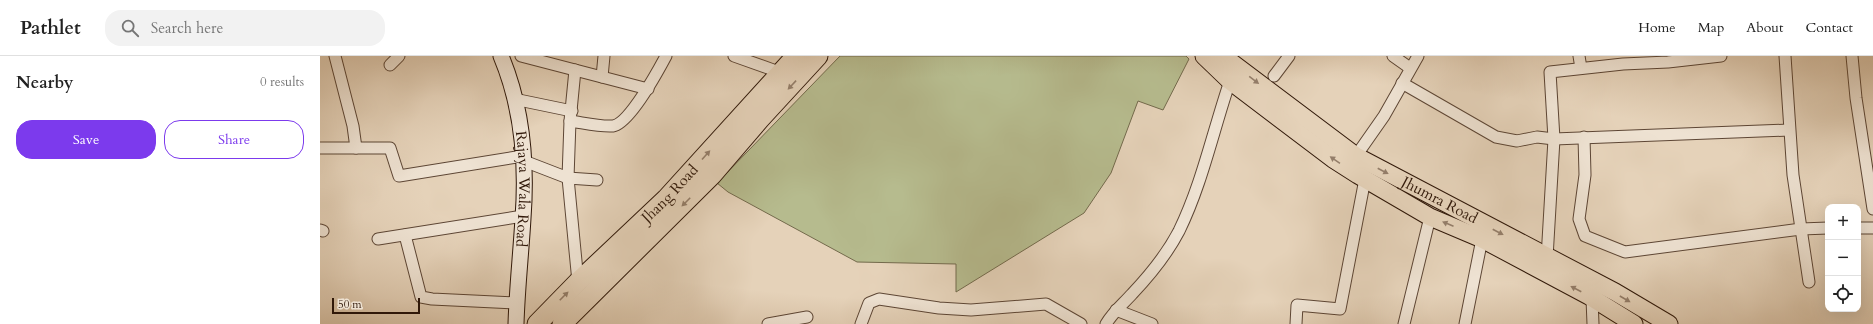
<!DOCTYPE html>
<html lang="en">
<head>
<meta charset="utf-8">
<style>
	:root { --surface:#fff; --page:#f2f2f2; --text:#222; --muted:#767676; --line:#e0e0e0; --accent:#7c3aed }
	body { margin:0; font-family:Cardo,serif; background:var(--page); color:var(--text) }
	.controls { position:absolute; right:12px; bottom:12px; display:grid; overflow:hidden; border-radius:8px; box-shadow:0 4px 16px #0002 }
	.controls button { width:36px; height:36px; display:grid; place-items:center; padding:0; border:0; border-bottom:1px solid var(--line); background:var(--surface); color:var(--text); font:20px sans-serif }
	.scale { position:absolute; left:12px; bottom:10px; width:88px; box-sizing:border-box; padding-left:4px; border:2px solid #301809; border-top:0; font-size:11px; line-height:14px; white-space:nowrap; color:#301809; -webkit-text-stroke:3px #eee2d2; paint-order:stroke }
	.list { margin:0; padding:0; list-style:none }
	h2 { display:flex; justify-content:space-between; align-items:center; height:52px; margin:0; padding:0 16px; font-size:17px }
	h2 small { font-size:13px; font-weight:400; color:var(--muted) }
	.actions { display:flex; gap:8px; padding:12px 16px }
	.actions a { flex:1; padding:9px 0; border:1px solid var(--accent); border-radius:16px; text-align:center; font-size:14px; color:var(--accent) }
	.actions .main { background:var(--accent); color:#fff }
	.icon { flex:none; width:22px; height:22px; fill:none; stroke:currentColor; stroke-width:2; stroke-linecap:round; stroke-linejoin:round }
	.map { position:relative; flex:none; width:1553px; height:268px; overflow:hidden }
	header { display:flex; align-items:center; gap:24px; box-sizing:border-box; height:56px; padding:0 20px; background:var(--surface); border-bottom:1px solid var(--line) }
	header strong { font-size:19px }
	nav { display:flex; gap:22px; margin-inline-start:auto; font-size:14px }
	.search { width:280px; height:36px; background:var(--page); display:flex; align-items:center; gap:10px; box-sizing:border-box; padding:0 14px; border-radius:16px; color:var(--muted); font-size:15px }
	main { display:flex }
	aside { flex:1; background:var(--surface) }
	.map>svg:first-child { display:block }
	.green { fill:#b6bb8e; stroke:#736a4c }
	.lines { fill:none; stroke-linecap:round; stroke-linejoin:round }
	.street-casing { stroke:#5d4635; stroke-width:13 }
	.secondary-casing { stroke:#301809; stroke-width:17 }
	.primary-casing { stroke:#301809; stroke-width:19 }
	.highway-casing { stroke:#301809; stroke-width:21 }
	.street { stroke:#eee2d2; stroke-width:11 }
	.secondary { stroke:#eee2d2; stroke-width:15 }
	.primary { stroke:#e5d2b9; stroke-width:17 }
	.highway { stroke:#e5d2b9; stroke-width:19 }
	.oneway { fill:#947e6a }
	.labels { text-anchor:middle; dominant-baseline:central; stroke-width:4; stroke-linejoin:round; paint-order:stroke }
	.street-label { font-size:15px; fill:#301809; stroke:#eee2d2 }
</style>
</head>
<body>
<header>
<strong>Pathlet</strong>
<div class="search"><svg class="icon" aria-label="search" viewBox="0 0 24 24"><circle cx="10" cy="10" r="6"/><path d="M15 15l6 6"/></svg>Search here</div>
<nav><a>Home</a><a>Map</a><a>About</a><a>Contact</a></nav>
</header>
<main>
<aside>
<h2>Nearby<small>0 results</small></h2>
<ul class="list">
</ul>
<div class="actions"><a class="main">Save</a><a>Share</a></div>
</aside>
<div class="map">
<svg width="1553" height="268" viewBox="0 0 1553 268">
	<rect width="100%" height="100%" fill="#e5d2b9"/>
	<filter id="stains"><feTurbulence type="fractalNoise" baseFrequency=".005" numOctaves="4"/><feColorMatrix values="0 0 0 0 .2 0 0 0 0 .09 0 0 0 0 .02 0 0 0 .5 -.17"/></filter>
	<radialGradient id="worn" r=".72"><stop offset=".6" stop-color="#630" stop-opacity="0"/><stop offset="1" stop-color="#630" stop-opacity=".3"/></radialGradient>
	<!-- green -->
	<path class="green" d="M 520,0 L 866,0 L 869,3 L 843,54 L 818,45 L 791,117 L 764,157 L 636,236 L 636,208 L 537,206 L 408,136 L 397,127 Z"/>
	<g class="lines">
		<!-- street casing -->
		<g class="street-casing">
			<g id="street">
				<path d="M 15,0 L 33,70 L 36,92"/>
				<path d="M 201,0 L 328,33"/>
				<path d="M 414,0 L 459,16"/>
				<path d="M 1073,0 L 1090,12"/>
				<path d="M 1259,0 L 1261,12"/>
				<path d="M 1465,0 L 1473,119 L 1489,226"/>
				<path d="M 1532,0 L 1536,42 L 1553,153"/>
				<path d="M 70,9 L 79,0"/>
				<path d="M 255,14 L 250,65 L 248,122 L 258,226"/>
				<path d="M 954,20 L 969,0"/>
				<path d="M 282,21 L 284,0"/>
				<path d="M 1082,27 L 1176,81 L 1197,85 L 1217,81 L 1234,83 L 1469,74"/>
				<path d="M 194,43 L 252,55"/>
				<path d="M 250,65 C 264,67 280,71 293,70 C 309,68 338,15 346,0"/>
				<path d="M 1264,81 L 1265,119 L 1259,163 L 1265,180 L 1305,196 L 1481,173 L 1508,172"/>
				<path d="M 0,92 L 70,92 L 79,120 L 203,100"/>
				<path d="M 1036,100 L 1064,60 L 1098,0"/>
				<path d="M 204,105 L 248,122 L 277,124"/>
				<path d="M 1538,172 L 1553,172"/>
				<path d="M 0,174 L 3,175"/>
				<path d="M 85,179 L 101,241 L 112,243 L 197,247"/>
				<path d="M 58,183 L 203,160"/>
				<path d="M 1227,202 L 1234,83 L 1230,16 L 1303,8 L 1348,6 L 1401,0"/>
				<path d="M 796,254 L 832,268"/>
				<path d="M 448,268 L 487,261"/>
				<path d="M 541,268 L 549,247 L 559,243 L 619,252 L 651,254 L 726,248 L 761,268"/>
				<path d="M 786,268 C 793,256 803,248 812,238 C 830,219 847,198 859,175 C 882,128 893,75 910,25"/>
				<path d="M 976,268 L 977,249 L 1020,253 L 1045,123"/>
				<path d="M 1084,268 L 1110,161"/>
				<path d="M 1145,268 L 1162,183"/>
				<path d="M 1273,268 L 1272,243 L 1275,238"/>
			</g>
		</g>
		<!-- secondary casing -->
		<g class="secondary-casing">
			<g id="secondary">
				<path id="s1" d="M 181,0 C 202,50 207,108 203,162 C 201,197 197,233 196,268"/>
			</g>
		</g>
		<!-- primary casing -->
		<g class="primary-casing">
			<g id="primary">
				<path d="M 884,0 L 910,25 L 1013,103 L 1038,119 L 1110,161 L 1162,183 L 1269,240 L 1314,268"/>
				<path id="s2" d="M 903,0 L 1036,100 L 1295,236 L 1349,268"/>
			</g>
		</g>
		<!-- highway casing -->
		<g class="highway-casing">
			<g id="highway">
				<path id="s3" d="M 217,268 L 258,226 L 346,143 L 476,0"/>
				<path d="M 242,268 L 392,119 L 440,63 L 498,0"/>
			</g>
		</g>
		<!-- street -->
		<use href="#street" class="street"/>
		<!-- secondary -->
		<use href="#secondary" class="secondary"/>
		<!-- primary -->
		<use href="#primary" class="primary"/>
		<!-- highway -->
		<use href="#highway" class="highway"/>
	</g>
	<!-- one-way arrows -->
	<defs><path id="oneway-solid" d="M-6-.8H1V-3.2L6.5 0L1 3.2V.8H-6Z"/></defs>
	<g class="oneway">
		<use href="#oneway-solid" transform="translate(934 24) rotate(37)"/>
		<use href="#oneway-solid" transform="translate(472 29) rotate(133)"/>
		<use href="#oneway-solid" transform="translate(386 99) rotate(-48)"/>
		<use href="#oneway-solid" transform="translate(1015 104) rotate(-146)"/>
		<use href="#oneway-solid" transform="translate(1063 115) rotate(28)"/>
		<use href="#oneway-solid" transform="translate(366 146) rotate(135)"/>
		<use href="#oneway-solid" transform="translate(1128 168) rotate(-157)"/>
		<use href="#oneway-solid" transform="translate(1178 176) rotate(28)"/>
		<use href="#oneway-solid" transform="translate(1256 233) rotate(-152)"/>
		<use href="#oneway-solid" transform="translate(244 240) rotate(-45)"/>
		<use href="#oneway-solid" transform="translate(1305 243) rotate(30)"/>
	</g>
	<g class="labels">
		<!-- street labels -->
		<g class="street-label">
			<text stroke="none"><textPath href="#s1" startOffset="136">Rajaya Wala Road</textPath></text>
			<text stroke="none"><textPath href="#s3" startOffset="186">Jhang Road</textPath></text>
			<text stroke="none"><textPath href="#s2" startOffset="261">Jhumra Road</textPath></text>
		</g>
	</g>
	<rect width="100%" height="100%" filter="url(#stains)"/>
	<rect width="100%" height="100%" fill="url(#worn)"/>
</svg>
<div class="controls">
<button>+</button>
<button>−</button>
<button><svg class="icon" aria-label="locate" viewBox="0 0 24 24"><circle cx="12" cy="12" r="6"/><path d="M12 2v4M12 18v4M2 12h4M18 12h4"/></svg></button>
</div>
<div class="scale">50 m</div>
</div>
</main>
</body>
</html>
